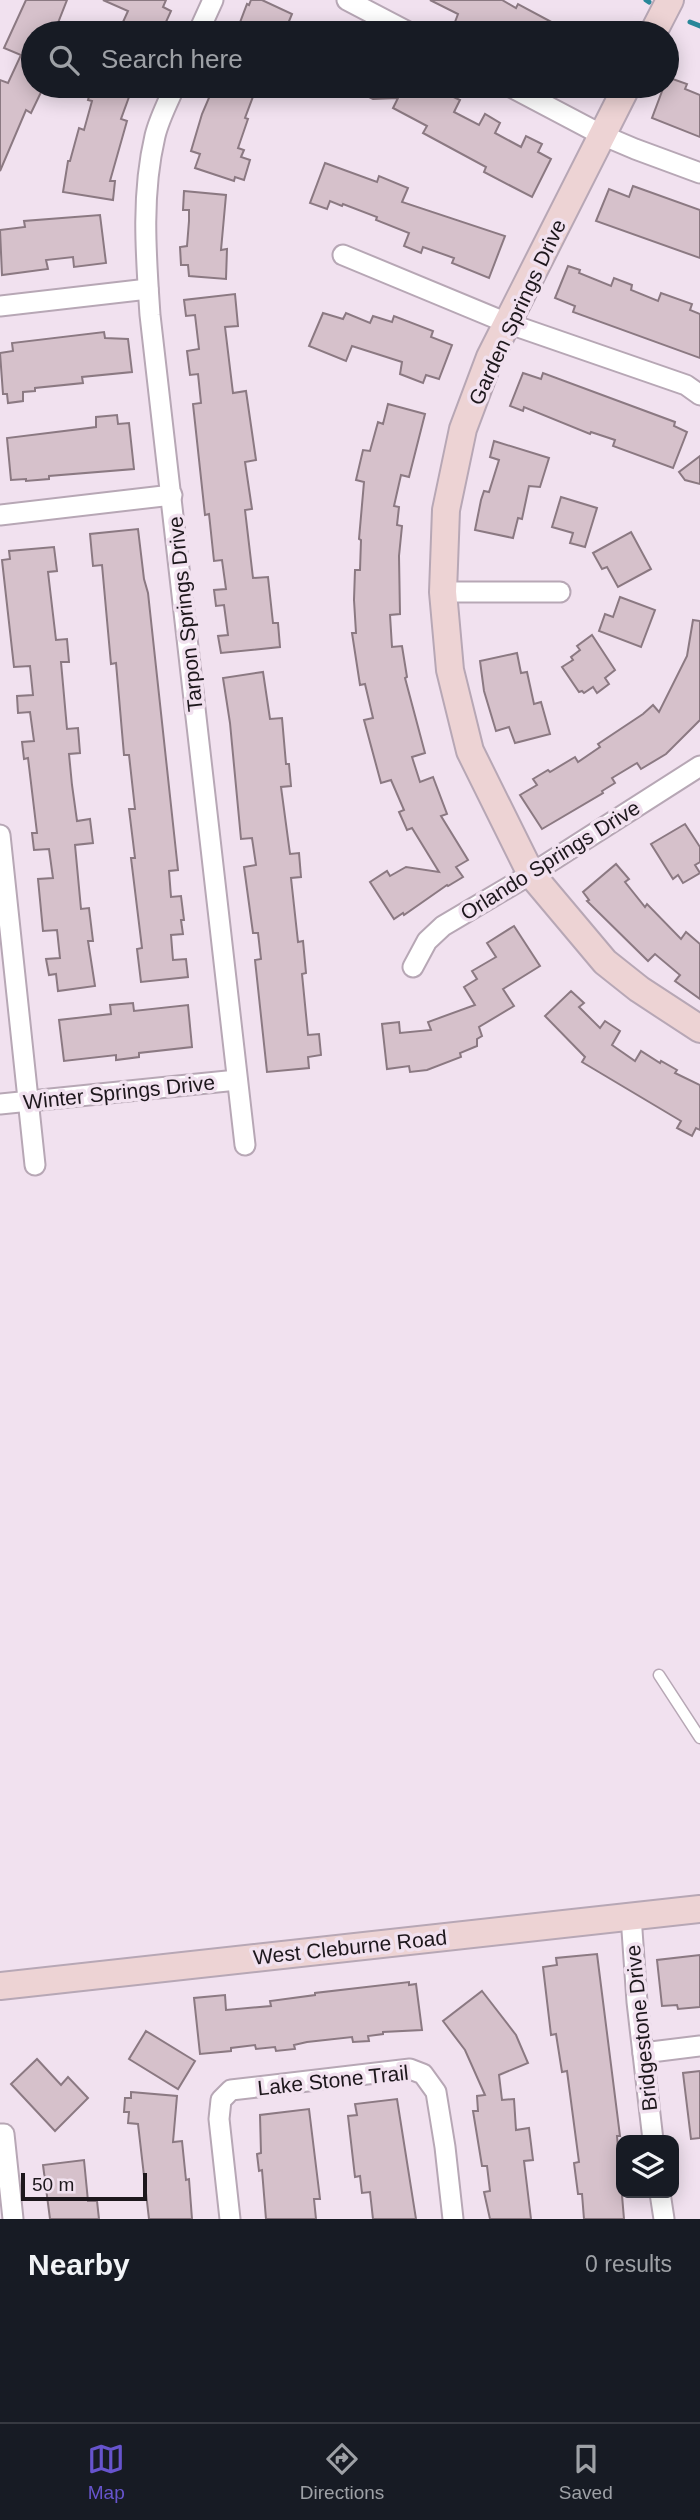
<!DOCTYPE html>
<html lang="en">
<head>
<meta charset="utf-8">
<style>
	:root { --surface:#171b24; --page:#242831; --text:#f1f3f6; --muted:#9ea1a6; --line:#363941; --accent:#6754cd }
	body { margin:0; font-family:Helvetica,sans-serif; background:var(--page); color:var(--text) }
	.controls { position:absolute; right:21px; bottom:21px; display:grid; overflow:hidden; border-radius:14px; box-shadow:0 4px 18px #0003 }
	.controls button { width:63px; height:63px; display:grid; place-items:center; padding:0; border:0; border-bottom:2px solid var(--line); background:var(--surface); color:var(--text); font:35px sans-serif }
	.scale { position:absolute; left:21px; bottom:18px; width:126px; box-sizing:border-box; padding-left:7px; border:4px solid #1d171c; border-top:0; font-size:19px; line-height:24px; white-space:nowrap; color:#1d171c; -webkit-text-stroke:5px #f1e1ef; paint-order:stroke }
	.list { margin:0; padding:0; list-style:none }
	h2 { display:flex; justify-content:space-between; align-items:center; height:91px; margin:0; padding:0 28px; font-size:30px }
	h2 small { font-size:23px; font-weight:400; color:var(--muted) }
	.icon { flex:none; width:38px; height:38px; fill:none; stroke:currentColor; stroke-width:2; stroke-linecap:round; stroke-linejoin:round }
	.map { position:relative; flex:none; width:700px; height:2219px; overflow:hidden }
	.search { position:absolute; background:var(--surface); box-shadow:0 4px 18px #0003; left:21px; right:21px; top:21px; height:77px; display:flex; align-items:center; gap:18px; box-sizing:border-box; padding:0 24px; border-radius:38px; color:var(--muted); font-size:26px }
	.sheet { height:203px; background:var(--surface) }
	nav { display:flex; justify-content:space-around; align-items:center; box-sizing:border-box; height:98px; border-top:2px solid var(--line); background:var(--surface); font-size:19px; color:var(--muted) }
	nav a { display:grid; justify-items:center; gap:4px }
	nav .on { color:var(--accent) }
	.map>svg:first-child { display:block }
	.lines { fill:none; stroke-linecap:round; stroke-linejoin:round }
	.stream { stroke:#288799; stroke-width:5 }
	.building { fill:#d6c1cb; stroke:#8b7982; stroke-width:2 }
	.lane-casing { stroke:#b7a7b5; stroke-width:13 }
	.street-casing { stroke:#b7a7b5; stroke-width:23 }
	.secondary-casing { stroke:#b7a7b5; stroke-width:30 }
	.lane { stroke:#fff; stroke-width:10 }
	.street { stroke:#fff; stroke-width:19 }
	.secondary { stroke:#edd3d4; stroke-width:26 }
	.labels { text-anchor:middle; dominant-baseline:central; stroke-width:7; stroke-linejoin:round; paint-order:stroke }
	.street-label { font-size:21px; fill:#1d171c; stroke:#f1e1ef }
</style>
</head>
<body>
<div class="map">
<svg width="700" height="2219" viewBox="0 0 700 2219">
	<rect width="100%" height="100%" fill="#f1e1ef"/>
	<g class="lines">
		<!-- stream -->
		<g class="stream">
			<path d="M 646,0 L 649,2"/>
			<path d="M 690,22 L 700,26"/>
		</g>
	</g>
	<!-- building -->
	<g class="building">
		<path d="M 26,0 L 67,0 L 54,33 L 33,33 L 33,86 L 44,86 L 31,113 L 26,110 L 0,171 L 0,80 L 8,83 L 21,55 L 4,48 Z"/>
		<path d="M 103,0 L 166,0 L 163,7 L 171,11 L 161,33 L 118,33 L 128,11 Z"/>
		<path d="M 251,0 L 262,0 L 292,14 L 285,31 L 279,28 L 276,33 L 236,33 L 247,4 L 249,5 Z"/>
		<path d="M 430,0 L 502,0 L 516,8 L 518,4 L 572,33 L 477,33 L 455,22 L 458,14 Z"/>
		<path d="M 667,77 L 687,84 L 685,89 L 700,95 L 700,137 L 652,118 L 664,86 L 667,86 Z"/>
		<path d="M 92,86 L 133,86 L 121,119 L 127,121 L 110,181 L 115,181 L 113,200 L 63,192 L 68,161 L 70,161 L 79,128 L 84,130 L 92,101 L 88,100 Z"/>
		<path d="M 214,86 L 257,86 L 245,118 L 248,119 L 238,148 L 244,150 L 241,157 L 250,160 L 244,180 L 235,177 L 234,181 L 195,168 L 200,154 L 191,151 L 202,114 Z"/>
		<path d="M 346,86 L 430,86 L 460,100 L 454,112 L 479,125 L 485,114 L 500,123 L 495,133 L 521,147 L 526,136 L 542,144 L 538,152 L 551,159 L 532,197 L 484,172 L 486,167 L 423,133 L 427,126 L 393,108 L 398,98 L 373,99 Z"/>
		<path d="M 325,163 L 377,182 L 379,176 L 408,188 L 402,202 L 505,236 L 489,278 L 452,263 L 454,258 L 423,247 L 421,253 L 404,246 L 409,233 L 376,220 L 377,217 L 343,204 L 342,206 L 330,201 L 327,209 L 310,203 Z"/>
		<path d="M 633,186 L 700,210 L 700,258 L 596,221 L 609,189 L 629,197 Z"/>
		<path d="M 184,191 L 226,195 L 221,250 L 227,249 L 226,279 L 189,276 L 188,265 L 181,265 L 180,247 L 187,246 L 189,221 L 189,210 L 183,210 Z"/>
		<path d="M 100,215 L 106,263 L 74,267 L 73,257 L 46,260 L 48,269 L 2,275 L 0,230 L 25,227 L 24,221 Z"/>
		<path d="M 568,266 L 580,270 L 579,273 L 611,286 L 614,278 L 632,285 L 631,290 L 658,301 L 661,293 L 692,304 L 690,310 L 700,314 L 700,358 L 573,312 L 575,306 L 555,298 Z"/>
		<path d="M 235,294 L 238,326 L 225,327 L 233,393 L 246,391 L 256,460 L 245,462 L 252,509 L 245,510 L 253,578 L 268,577 L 273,623 L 278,623 L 280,647 L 221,653 L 218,636 L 228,635 L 224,605 L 216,606 L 214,590 L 226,589 L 222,560 L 214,561 L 209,514 L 205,515 L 193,404 L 201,403 L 198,374 L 190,375 L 187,351 L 199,349 L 195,315 L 186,316 L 184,300 Z"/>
		<path d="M 323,313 L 343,319 L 346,313 L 370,323 L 373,316 L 392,322 L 394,316 L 433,331 L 431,337 L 452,345 L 439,379 L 426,375 L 423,383 L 400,374 L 402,362 L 352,346 L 346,361 L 309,346 Z"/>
		<path d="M 104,332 L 105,338 L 128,339 L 132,372 L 82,377 L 83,383 L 35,388 L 35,391 L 23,392 L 23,401 L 8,403 L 7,394 L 3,394 L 0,353 L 13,351 L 12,343 Z"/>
		<path d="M 523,373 L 541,379 L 543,373 L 675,422 L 674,426 L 687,432 L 673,468 L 613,446 L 615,440 L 591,432 L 590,434 L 524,407 L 523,411 L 510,406 Z"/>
		<path d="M 388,404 L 425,414 L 409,477 L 401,475 L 394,506 L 399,507 L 397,525 L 402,526 L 399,556 L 400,614 L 390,615 L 392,647 L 402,646 L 407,677 L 405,678 L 425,753 L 412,757 L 420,782 L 433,777 L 447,814 L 441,816 L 468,860 L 456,867 L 463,877 L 448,886 L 447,885 L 404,915 L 403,913 L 394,919 L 370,882 L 387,871 L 390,876 L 406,867 L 439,872 L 412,828 L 407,830 L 399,812 L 404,810 L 391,780 L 381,783 L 364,720 L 373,718 L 365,684 L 360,685 L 352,633 L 356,633 L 354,600 L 355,570 L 360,570 L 361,540 L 359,539 L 364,482 L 356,480 L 363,450 L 370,451 L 378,422 L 383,424 Z"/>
		<path d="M 117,415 L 118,424 L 129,423 L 134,469 L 49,476 L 49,479 L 26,481 L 26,479 L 11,480 L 7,438 L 96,427 L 96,417 Z"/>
		<path d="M 494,441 L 549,458 L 540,487 L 529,486 L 522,519 L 518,518 L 513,538 L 475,530 L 481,500 L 484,491 L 489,492 L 499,460 L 490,457 Z"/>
		<path d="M 700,456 L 700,484 L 685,480 L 679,472 Z"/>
		<path d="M 561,497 L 597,508 L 585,547 L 570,543 L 573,533 L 552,527 Z"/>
		<path d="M 138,529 L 144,579 L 148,593 L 178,870 L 169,871 L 171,897 L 181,896 L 184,920 L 181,920 L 183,934 L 171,935 L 173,960 L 186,959 L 188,977 L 141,982 L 137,949 L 142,948 L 131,858 L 135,858 L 129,809 L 135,809 L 129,755 L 124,755 L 116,663 L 111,664 L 102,565 L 93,566 L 90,534 Z"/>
		<path d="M 631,532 L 651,569 L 618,587 L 607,567 L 602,569 L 593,553 Z"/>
		<path d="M 54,547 L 57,571 L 48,572 L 56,640 L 67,639 L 69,662 L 61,662 L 67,729 L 78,728 L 80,753 L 69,754 L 72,785 L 77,821 L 90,819 L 93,843 L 75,845 L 81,909 L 89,908 L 93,941 L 88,941 L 95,986 L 58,991 L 56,974 L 49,975 L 46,959 L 60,958 L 57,930 L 43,931 L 38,879 L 53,878 L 49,849 L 34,850 L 32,833 L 37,833 L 28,758 L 24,759 L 22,742 L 34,741 L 30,712 L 18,713 L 17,696 L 33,695 L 30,666 L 14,667 L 2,560 L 10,559 L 9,551 Z"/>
		<path d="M 620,597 L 655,610 L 641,647 L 599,631 L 605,614 L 613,617 Z"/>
		<path d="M 693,620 L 700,621 L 700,720 L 666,754 L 641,769 L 637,763 L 612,778 L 615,783 L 602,791 L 603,793 L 542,829 L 520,795 L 537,785 L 533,779 L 548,770 L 550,772 L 575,757 L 578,762 L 600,747 L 598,744 L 643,714 L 653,705 L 659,712 L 687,656 Z"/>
		<path d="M 592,635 L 615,670 L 605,678 L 609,684 L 597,693 L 593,687 L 584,693 L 582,691 L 579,692 L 562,667 L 573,660 L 571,657 L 580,650 L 577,646 Z"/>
		<path d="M 517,653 L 521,673 L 527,672 L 534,704 L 541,702 L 550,734 L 515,743 L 509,727 L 496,731 L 484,691 L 480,661 Z"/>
		<path d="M 263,672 L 270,719 L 282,718 L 286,764 L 289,764 L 291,786 L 281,787 L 290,854 L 299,853 L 301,877 L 291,878 L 298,942 L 303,941 L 306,973 L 302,974 L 308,1035 L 319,1034 L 321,1055 L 308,1057 L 309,1068 L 267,1072 L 255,960 L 261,959 L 258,933 L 253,933 L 244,867 L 256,865 L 252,838 L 241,839 L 230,723 L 223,678 Z"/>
		<path d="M 685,824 L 700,847 L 700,862 L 695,865 L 700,873 L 683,883 L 678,875 L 673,879 L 651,844 Z"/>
		<path d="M 616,864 L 629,879 L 625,882 L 645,907 L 647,904 L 681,939 L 686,932 L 700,944 L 700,999 L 675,981 L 680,975 L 655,954 L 648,961 L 587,901 L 589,900 L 583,892 Z"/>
		<path d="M 514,926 L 540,966 L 503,989 L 514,1006 L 479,1027 L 482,1036 L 477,1039 L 477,1046 L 460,1053 L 461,1057 L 427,1070 L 410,1072 L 409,1066 L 387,1069 L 382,1024 L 399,1022 L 400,1033 L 431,1030 L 428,1022 L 475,1005 L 464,987 L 477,979 L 472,971 L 496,957 L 487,943 Z"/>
		<path d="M 571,991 L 584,1003 L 579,1007 L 600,1028 L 605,1021 L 620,1031 L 612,1045 L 635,1061 L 641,1051 L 660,1063 L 661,1061 L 677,1070 L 675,1073 L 700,1085 L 700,1130 L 696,1128 L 692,1136 L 677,1128 L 681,1121 L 582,1062 L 585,1057 L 545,1016 Z"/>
		<path d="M 133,1003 L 134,1011 L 188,1005 L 192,1047 L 139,1053 L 139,1057 L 116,1060 L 116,1055 L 64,1061 L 59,1020 L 111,1014 L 110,1005 Z"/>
		<path d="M 597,1954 L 620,2136 L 617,2136 L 624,2219 L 584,2219 L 582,2194 L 578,2194 L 574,2163 L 579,2162 L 567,2071 L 562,2072 L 556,2034 L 551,2035 L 543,1967 L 557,1965 L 556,1958 Z"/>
		<path d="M 700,1955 L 700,2007 L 678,2009 L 677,2005 L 662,2006 L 657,1960 Z"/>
		<path d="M 409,1982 L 409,1985 L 416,1984 L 422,2030 L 383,2032 L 383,2034 L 368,2036 L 369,2041 L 353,2042 L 352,2037 L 307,2042 L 294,2045 L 295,2049 L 276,2051 L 275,2047 L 256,2049 L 255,2045 L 231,2048 L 231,2051 L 200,2054 L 194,1998 L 225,1995 L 226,2010 L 271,2006 L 270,2001 L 315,1995 L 315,1993 Z"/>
		<path d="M 482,1991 L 516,2035 L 528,2063 L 499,2075 L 502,2100 L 514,2099 L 516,2130 L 529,2128 L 533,2160 L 524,2161 L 531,2219 L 490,2219 L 484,2192 L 490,2191 L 487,2166 L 482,2166 L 473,2111 L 478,2111 L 477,2096 L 485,2095 L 465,2050 L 443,2021 Z"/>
		<path d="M 146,2031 L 195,2061 L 178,2089 L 129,2059 Z"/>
		<path d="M 37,2059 L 61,2085 L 68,2077 L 88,2098 L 55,2131 L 11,2084 Z"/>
		<path d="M 700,2071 L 700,2138 L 691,2139 L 683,2073 Z"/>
		<path d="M 131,2092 L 177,2096 L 173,2142 L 182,2141 L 186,2180 L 189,2179 L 192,2219 L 149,2219 L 138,2124 L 128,2123 L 129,2112 L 124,2112 L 125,2098 L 131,2098 Z"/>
		<path d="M 397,2099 L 416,2219 L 373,2219 L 370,2192 L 362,2193 L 360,2176 L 355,2177 L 348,2116 L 357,2115 L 355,2104 Z"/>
		<path d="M 309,2109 L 320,2199 L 314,2199 L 316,2219 L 266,2219 L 262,2170 L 259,2171 L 257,2154 L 261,2153 L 260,2115 Z"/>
		<path d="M 84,2160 L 88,2201 L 97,2201 L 99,2219 L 50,2219 L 43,2165 Z"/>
	</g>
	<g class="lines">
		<!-- lane casing -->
		<g class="lane-casing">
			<path id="lane" d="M 659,1675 L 700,1738"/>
		</g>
		<!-- street casing -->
		<g class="street-casing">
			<g id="street">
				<path d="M 347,0 L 410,33"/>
				<path d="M 198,33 L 213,0"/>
				<path d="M 175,86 C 168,102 159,119 155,136 C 141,195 146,256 150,315 L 245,1145"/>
				<path d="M 509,86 L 602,135 L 635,149 L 700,173"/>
				<path d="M 343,255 L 507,323 L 686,385 L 700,395"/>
				<path d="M 0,306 L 148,289"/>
				<path d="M 0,515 L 172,495"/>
				<path d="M 443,592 L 560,592"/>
				<path d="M 0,835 L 35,1165"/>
				<path d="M 413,967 L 427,941 L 443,926 L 531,874 L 700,766"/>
				<path d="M 0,1104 L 237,1080"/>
				<path d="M 631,1916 L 637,2002 L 653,2140"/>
				<path d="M 643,2053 L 700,2046"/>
				<path d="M 0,2134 L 4,2134 L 13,2219"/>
				<path d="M 660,2193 L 664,2219"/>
				<path d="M 230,2219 L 219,2119 L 221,2100 L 231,2090 L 410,2069 L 423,2074 L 436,2092 L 445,2147 L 453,2219"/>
			</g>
		</g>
		<!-- secondary casing -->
		<g class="secondary-casing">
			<g id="secondary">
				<path d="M 653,33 L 670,0"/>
				<path d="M 627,86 L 490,357 L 463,429 L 446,510 L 443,592 L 450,670 L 470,751 L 531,874 L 605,962 L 639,989 L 700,1029"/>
				<path d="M 0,1986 L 700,1909"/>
			</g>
		</g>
		<!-- lane -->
		<use href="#lane" class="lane"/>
		<!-- street -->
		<use href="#street" class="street"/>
		<!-- secondary -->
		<use href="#secondary" class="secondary"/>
	</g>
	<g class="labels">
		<!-- street labels -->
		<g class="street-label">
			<text transform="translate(517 312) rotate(-65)">Garden Springs Drive</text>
			<text transform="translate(185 614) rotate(-96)">Tarpon Springs Drive</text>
			<text transform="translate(550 860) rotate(-32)">Orlando Springs Drive</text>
			<text transform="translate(119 1092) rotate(-6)">Winter Springs Drive</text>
			<text transform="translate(350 1947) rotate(-6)">West Cleburne Road</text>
			<text transform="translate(641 2028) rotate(-96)">Bridgestone Drive</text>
			<text transform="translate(333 2080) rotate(-6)">Lake Stone Trail</text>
		</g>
	</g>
</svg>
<div class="controls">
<button><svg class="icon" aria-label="layers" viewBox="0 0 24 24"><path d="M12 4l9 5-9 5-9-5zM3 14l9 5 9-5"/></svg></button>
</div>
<div class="scale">50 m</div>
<div class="search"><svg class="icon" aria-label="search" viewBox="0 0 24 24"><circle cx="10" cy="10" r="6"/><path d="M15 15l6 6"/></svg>Search here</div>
</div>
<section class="sheet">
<h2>Nearby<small>0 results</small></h2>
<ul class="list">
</ul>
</section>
<nav>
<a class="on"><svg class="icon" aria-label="map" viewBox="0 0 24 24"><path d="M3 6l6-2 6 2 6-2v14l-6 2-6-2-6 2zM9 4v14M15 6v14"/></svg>Map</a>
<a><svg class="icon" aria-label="directions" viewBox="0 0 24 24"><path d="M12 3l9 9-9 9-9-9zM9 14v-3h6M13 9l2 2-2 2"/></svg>Directions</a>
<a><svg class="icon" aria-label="saved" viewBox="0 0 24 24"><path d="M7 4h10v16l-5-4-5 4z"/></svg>Saved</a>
</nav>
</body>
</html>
